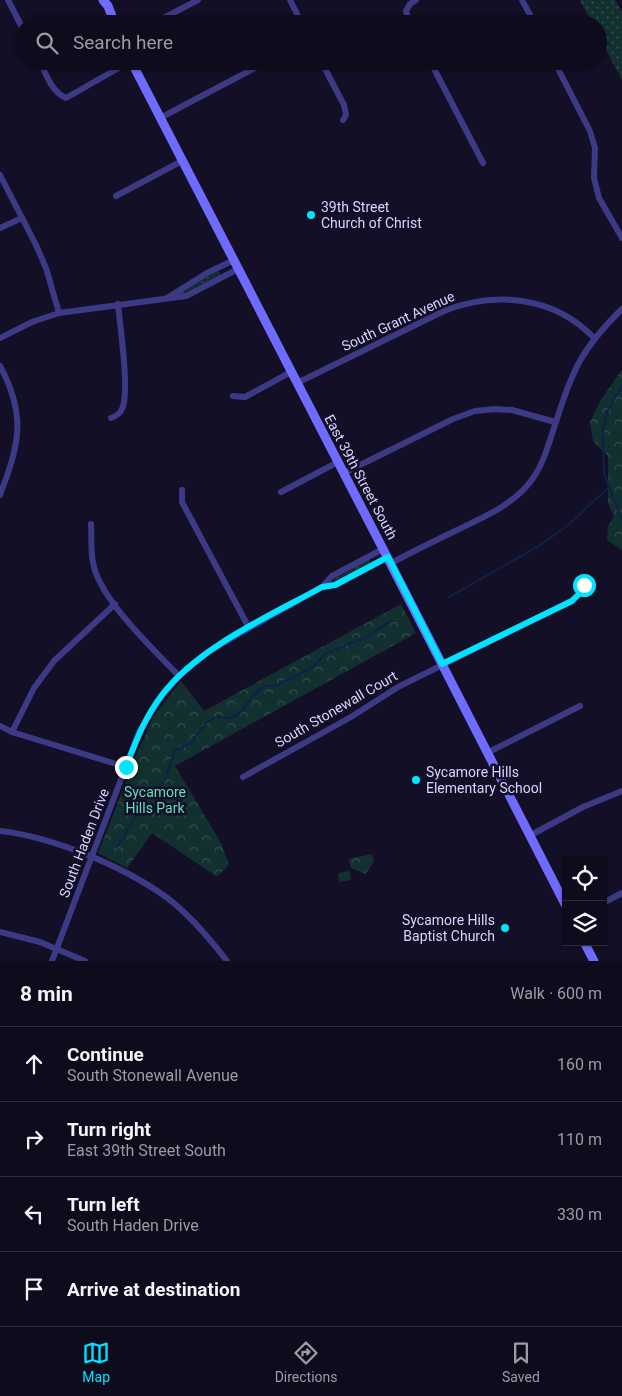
<!DOCTYPE html>
<html lang="en">
<head>
<meta charset="utf-8">
<style>
	:root { --surface:#0e0b1c; --page:#1c1929; --text:#f1f3f6; --muted:#9b9ba3; --line:#2e2b3b; --accent:#00e5ff }
	body { margin:0; font-family:Roboto,sans-serif; background:var(--page); color:var(--text) }
	.controls { position:absolute; right:15px; bottom:15px; display:grid; overflow:hidden; border-radius:0px; box-shadow:0 1px 4px #0004 }
	.controls button { width:45px; height:45px; display:grid; place-items:center; padding:0; border:0; border-bottom:1px solid var(--line); background:var(--surface); color:var(--text); font:25px sans-serif }
	.stop { position:absolute; width:15px; height:15px; margin:-11px; border:4px solid #00e5ff; border-radius:50%; background:#fff }
	.stop.end { background:#00e5ff; border-color:#fff; box-shadow:0 1px 5px #0008 }
	.list { margin:0; padding:0; list-style:none }
	h2 { display:flex; justify-content:space-between; align-items:center; height:65px; margin:0; padding:0 20px; font-size:21px }
	h2 small { font-size:16px; font-weight:400; color:var(--muted) }
	.list li { display:grid; grid-template-columns:32px 1fr auto; gap:15px; align-items:center; box-sizing:border-box; height:75px; padding:0 20px; border-top:1px solid var(--line) }
	.list b { display:block; font-size:19px; white-space:nowrap }
	.list p { margin:0; font-size:16px; white-space:nowrap; color:var(--muted) }
	.list em { font-size:16px; font-style:normal; color:var(--muted) }
	.icon { flex:none; width:28px; height:28px; fill:none; stroke:currentColor; stroke-width:2; stroke-linecap:round; stroke-linejoin:round }
	.map { position:relative; flex:none; width:622px; height:961px; overflow:hidden }
	.search { position:absolute; background:var(--surface); box-shadow:0 1px 4px #0004; left:15px; right:15px; top:15px; height:55px; display:flex; align-items:center; gap:12px; box-sizing:border-box; padding:0 18px; border-radius:28px; color:var(--muted); font-size:19px }
	.sheet { height:365px; background:var(--surface) }
	nav { display:flex; justify-content:space-around; align-items:center; box-sizing:border-box; height:70px; border-top:1px solid var(--line); background:var(--surface); font-size:14px; color:var(--muted) }
	nav a { display:grid; justify-items:center; gap:2px }
	nav .on { color:var(--accent) }
	.map>svg:first-child { display:block }
	.grass { fill:url(#grass-dots) }
	.forest { fill:url(#forest-crowns) }
	.garden { fill:#12302f }
	.lines { fill:none; stroke-linecap:round; stroke-linejoin:round }
	.stream { stroke:#0c2248; stroke-width:2 }
	.minor { stroke:#3d3a85; stroke-width:6 }
	.secondary { stroke:#6f6bff; stroke-width:9 }
	.route { stroke:#00e5ff; stroke-width:6 }
	.poi-dot { fill:#00e5ff; stroke:#130f26; stroke-width:2 }
	.labels { text-anchor:middle; dominant-baseline:central; stroke-width:5; stroke-linejoin:round; paint-order:stroke }
	.poi-label { font-size:14px; fill:#d9d4ff; stroke:#130f26; text-anchor:start }
	.street-label { font-size:14px; fill:#d9d4ff; stroke:#130f26 }
	.park-label { font-size:14px; fill:#5fe0c0; stroke:#130f26 }
</style>
</head>
<body>
<div class="map">
<svg width="622" height="961" viewBox="0 0 622 961">
	<defs>
		<pattern id="grass-dots" width="8" height="8" patternUnits="userSpaceOnUse" patternTransform="scale(1.25)"><rect width="8" height="8" fill="#12302f"/><path d="M2 2h.1M6 6h.1" fill="none" stroke="#344d4e" stroke-width="1.8" stroke-linecap="round"/></pattern>
		<pattern id="forest-crowns" width="20" height="18" patternUnits="userSpaceOnUse" patternTransform="scale(1.25)"><rect width="20" height="18" fill="#12302f"/><path d="M2 6a3 3 0 1 1 6 0M12 15a3 3 0 1 1 6 0" fill="none" stroke="#344d4e"/></pattern>
	</defs>
	<rect width="100%" height="100%" fill="#130f26"/>
	<!-- grass -->
	<g class="grass">
		<path d="M 580,0 L 615,0 L 622,11 L 622,80 L 598,35 L 598,24 L 592,24 Z"/>
		<path d="M 218,271 L 221,274 L 180,295 L 180,291 Z"/>
		<path d="M 368,560 L 370,560 L 370,563 L 333,582 L 334,579 Z"/>
	</g>
	<!-- forest -->
	<g class="forest">
		<path d="M 622,370 L 622,550 L 607,540 L 608,526 L 614,517 L 608,503 L 608,456 L 593,441 L 590,422 L 602,398 Z"/>
		<path d="M 401,604 L 416,633 L 175,766 L 221,843 L 229,865 L 217,877 L 152,833 L 127,868 L 98,853 L 136,756 L 154,716 L 181,681 L 204,711 Z"/>
		<path d="M 372,854 L 374,862 C 370,865 370,870 365,874 L 351,868 L 349,860 L 352,858 Z"/>
	</g>
	<!-- garden -->
	<path class="garden" d="M 350,871 L 351,880 L 339,882 L 338,873 Z"/>
	<g class="lines">
		<!-- stream -->
		<g class="stream">
			<path d="M 622,385 L 607,412 L 603,431 L 604,474 L 622,520"/>
			<path d="M 449,597 L 537,547 L 566,527 L 609,487"/>
			<path d="M 165,780 L 175,750 L 191,743 L 207,722 L 216,717 L 230,718 L 240,713 L 251,698 L 261,688 L 267,686 L 275,686 L 300,674 L 314,666 L 325,654 L 368,636 L 381,627 L 392,621"/>
			<path d="M 117,847 L 143,804 L 163,782"/>
		</g>
		<!-- minor -->
		<g class="minor">
			<path d="M 8,0 L 24,31"/>
			<path d="M 290,0 L 302,24"/>
			<path d="M 522,0 L 535,24"/>
			<path d="M 152,24 L 198,0"/>
			<path d="M 410,24 L 406,11 L 410,4 L 416,0"/>
			<path d="M 40,61 C 46,75 52,92 66,98 L 131,61"/>
			<path d="M 321,61 L 344,105 L 346,115 L 343,120"/>
			<path d="M 430,61 L 483,163"/>
			<path d="M 554,61 L 590,131 L 595,148 L 594,178 L 599,198 L 622,238"/>
			<path d="M 160,118 L 268,61"/>
			<path d="M 0,175 L 36,245 L 46,268 L 59,313"/>
			<path d="M 116,196 L 182,161"/>
			<path d="M 0,228 L 22,218"/>
			<path d="M 167,298 L 207,273 L 234,260"/>
			<path d="M 0,338 L 32,322 L 59,313 L 186,296 L 238,269"/>
			<path d="M 0,366 C 27,416 19,445 0,495"/>
			<path d="M 297,383 L 444,311 C 495,291 554,296 594,338"/>
			<path d="M 233,396 L 245,397 L 291,372"/>
			<path d="M 111,418 C 116,416 120,414 122,409 C 130,392 120,326 118,304"/>
			<path d="M 344,473 L 453,419 L 475,411 L 495,409 L 512,410 L 555,422"/>
			<path d="M 182,490 L 182,502 L 249,628"/>
			<path d="M 281,492 L 338,462"/>
			<path d="M 91,524 C 92,538 90,553 94,567 C 103,602 153,649 179,676"/>
			<path d="M 391,563 C 412,552 434,541 455,531 C 482,518 513,505 531,481 C 544,464 549,442 556,422 C 572,370 583,347 622,309"/>
			<path d="M 322,587 L 335,585 L 388,557"/>
			<path d="M 0,726 L 12,732 L 126,767"/>
			<path d="M 12,732 L 34,688 L 54,661 L 115,604"/>
			<path d="M 487,753 L 580,706"/>
			<path d="M 243,777 L 351,717 L 398,687 L 571,601 L 581,592 L 584,585"/>
			<path d="M 0,831 C 53,837 123,866 166,897 C 189,914 210,939 227,961"/>
			<path d="M 529,836 L 583,807 L 622,791"/>
			<path d="M 603,903 L 622,893"/>
			<path d="M 0,932 L 40,942 L 85,961"/>
			<path d="M 52,961 L 139,732 L 162,695 L 179,676 L 209,651 L 322,587 L 332,576 L 383,549"/>
		</g>
		<!-- secondary -->
		<g class="secondary">
			<path d="M 103,0 L 108,6 L 115,24"/>
			<path d="M 131,61 L 383,549 L 566,906"/>
			<path d="M 584,942 L 594,961"/>
		</g>
	</g>
	<g class="lines">
		<!-- route -->
		<path class="route" d="M 126,767 C 136,741 145,717 162,695 C 198,647 270,616 322,587 L 335,585 L 388,557 L 442,664 L 572,601 L 581,592 L 584,585"/>
	</g>
	<!-- markers -->
	<g class="poi-dot">
		<circle cx="311" cy="215" r="5"/>
		<circle cx="416" cy="780" r="5"/>
		<circle cx="505" cy="928" r="5"/>
	</g>
	<g class="labels">
		<!-- poi labels -->
		<g class="poi-label">
			<text x="321" y="207">39th Street<tspan x="321" dy="16">Church of Christ</tspan></text>
			<text x="426" y="772">Sycamore Hills<tspan x="426" dy="16">Elementary School</tspan></text>
			<text x="495" y="920" text-anchor="end">Sycamore Hills<tspan x="495" dy="16">Baptist Church</tspan></text>
		</g>
		<!-- street labels -->
		<g class="street-label">
			<text transform="translate(398 321) rotate(-25)">South Grant Avenue</text>
			<text transform="translate(361 477) rotate(62)">East 39th Street South</text>
			<text transform="translate(336 709) rotate(-30)">South Stonewall Court</text>
			<text transform="translate(84 843) rotate(-69)">South Haden Drive</text>
		</g>
		<!-- park labels -->
		<g class="park-label">
			<text x="155" y="792">Sycamore<tspan x="155" dy="16">Hills Park</tspan></text>
		</g>
	</g>
</svg>
<div class="controls">
<button><svg class="icon" aria-label="locate" viewBox="0 0 24 24"><circle cx="12" cy="12" r="6"/><path d="M12 2v4M12 18v4M2 12h4M18 12h4"/></svg></button>
<button><svg class="icon" aria-label="layers" viewBox="0 0 24 24"><path d="M12 4l9 5-9 5-9-5zM3 14l9 5 9-5"/></svg></button>
</div>
<div class="stop" style="left:584px;top:585px"></div>
<div class="stop end" style="left:126px;top:767px"></div>
<div class="search"><svg class="icon" aria-label="search" viewBox="0 0 24 24"><circle cx="10" cy="10" r="6"/><path d="M15 15l6 6"/></svg>Search here</div>
</div>
<section class="sheet">
<h2>8 min<small>Walk · 600 m</small></h2>
<ul class="list">
<li><svg class="icon" aria-label="ahead" viewBox="0 0 24 24"><path d="M12 20V5M6 11l6-6 6 6"/></svg><div><b>Continue</b><p>South Stonewall Avenue</p></div><em>160 m</em></li>
<li><svg class="icon" aria-label="right" viewBox="0 0 24 24"><path d="M7 20v-9h11M14 6l5 5-5 5"/></svg><div><b>Turn right</b><p>East 39th Street South</p></div><em>110 m</em></li>
<li><svg class="icon" aria-label="left" viewBox="0 0 24 24"><path d="M17 20v-9H6M10 6l-5 5 5 5"/></svg><div><b>Turn left</b><p>South Haden Drive</p></div><em>330 m</em></li>
<li><svg class="icon" aria-label="arrive" viewBox="0 0 24 24"><path d="M6 21V4h12l-3 4 3 4H6"/></svg><div><b>Arrive at destination</b></div></li>
</ul>
</section>
<nav>
<a class="on"><svg class="icon" aria-label="map" viewBox="0 0 24 24"><path d="M3 6l6-2 6 2 6-2v14l-6 2-6-2-6 2zM9 4v14M15 6v14"/></svg>Map</a>
<a><svg class="icon" aria-label="directions" viewBox="0 0 24 24"><path d="M12 3l9 9-9 9-9-9zM9 14v-3h6M13 9l2 2-2 2"/></svg>Directions</a>
<a><svg class="icon" aria-label="saved" viewBox="0 0 24 24"><path d="M7 4h10v16l-5-4-5 4z"/></svg>Saved</a>
</nav>
</body>
</html>
